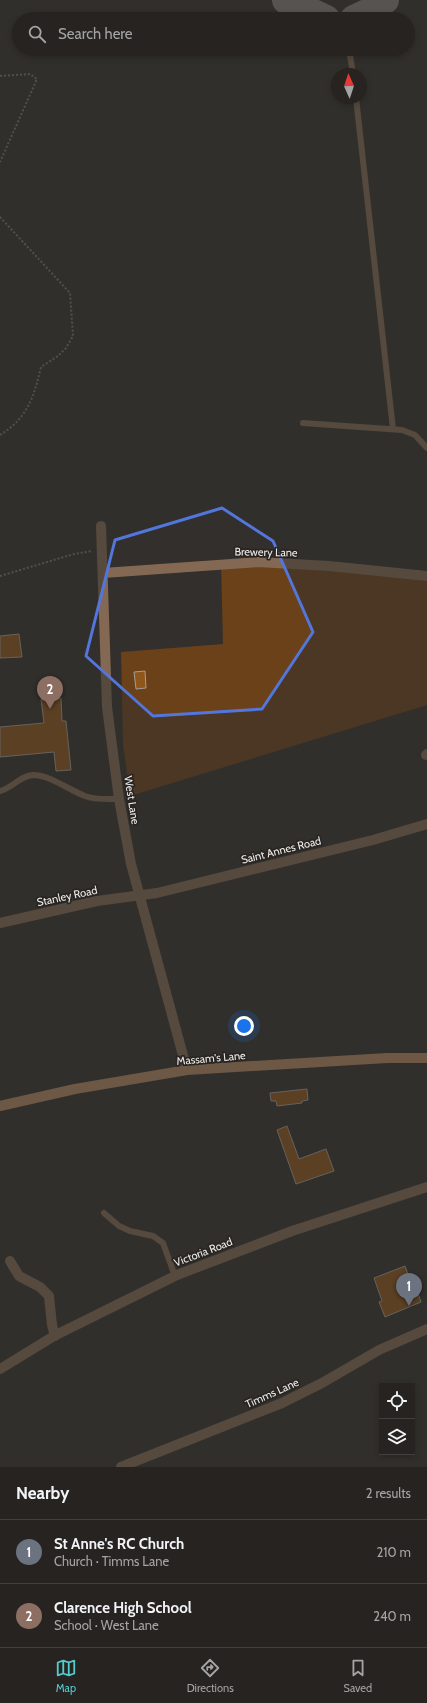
<!DOCTYPE html>
<html lang="en">
<head>
<meta charset="utf-8">
<style>
	:root { --surface:#262321; --page:#322f2e; --text:#f1f3f6; --muted:#a4a4a5; --line:#42403f; --accent:#52cdce }
	body { margin:0; font-family:Cabin,sans-serif; background:var(--page); color:var(--text) }
	.controls { position:absolute; right:12px; bottom:12px; display:grid; overflow:hidden; border-radius:0px; box-shadow:0 2px 6px #0003 }
	.controls button { width:36px; height:36px; display:grid; place-items:center; padding:0; border:0; border-bottom:1px solid var(--line); background:var(--surface); color:var(--text); font:20px sans-serif }
	.compass { position:absolute; left:331px; top:68px; width:36px; height:36px; border-radius:50%; background:var(--surface); box-shadow:0 2px 6px #0003; rotate:357deg }
	.you { position:absolute; left:244px; top:1026px; width:14px; height:14px; margin:-10px; border:3px solid #fff; border-radius:50%; background:#1a73e8; box-shadow:0 0 0 6px #1a73e833 }
	.badge { display:grid; place-items:center; width:26px; height:26px; border-radius:50%; background:var(--accent); color:#fff; font-size:13px; font-weight:700 }
	.pin { position:absolute; translate:-50% -33px; filter:drop-shadow(0 1px 2px #0008) }
	.pin::after { content:''; position:absolute; top:21px; width:14px; height:12px; background:inherit; clip-path:polygon(0 0,100% 0,50% 100%) }
	.list { margin:0; padding:0; list-style:none }
	h2 { display:flex; justify-content:space-between; align-items:center; height:52px; margin:0; padding:0 16px; font-size:17px }
	h2 small { font-size:13px; font-weight:400; color:var(--muted) }
	.list li { display:grid; grid-template-columns:26px 1fr auto; gap:12px; align-items:center; box-sizing:border-box; height:64px; padding:0 16px; border-top:1px solid var(--line) }
	.list b { display:block; font-size:15px; white-space:nowrap }
	.list p { margin:0; font-size:13px; white-space:nowrap; color:var(--muted) }
	.list em { font-size:13px; font-style:normal; color:var(--muted) }
	.icon { flex:none; width:22px; height:22px; fill:none; stroke:currentColor; stroke-width:2; stroke-linecap:round; stroke-linejoin:round }
	.map { position:relative; flex:none; width:427px; height:1467px; overflow:hidden }
	.search { position:absolute; background:var(--surface); box-shadow:0 2px 6px #0003; left:12px; right:12px; top:12px; height:44px; display:flex; align-items:center; gap:10px; box-sizing:border-box; padding:0 14px; border-radius:22px; color:var(--muted); font-size:15px }
	.sheet { height:180px; background:var(--surface) }
	nav { display:flex; justify-content:space-around; align-items:center; box-sizing:border-box; height:56px; border-top:1px solid var(--line); background:var(--surface); font-size:11px; color:var(--muted) }
	nav a { display:grid; justify-items:center; gap:2px }
	nav .on { color:var(--accent) }
	.map>svg:first-child { display:block }
	.green { fill:#6a4119 }
	.lines { fill:none; stroke-linecap:round; stroke-linejoin:round }
	.taxiway { stroke:#84827e; stroke-width:28 }
	.building { fill:#8f5619; stroke:#a39f9b }
	.path { stroke:#787673; stroke-width:2; stroke-dasharray:2 2; stroke-linecap:butt }
	.lane { stroke:#836953; stroke-width:6 }
	.street { stroke:#836953; stroke-width:10 }
	.secondary { stroke:#b38965; stroke-width:10 }
	.marked { fill:none; stroke:#5276dc; stroke-width:3; stroke-linejoin:round }
	.labels { text-anchor:middle; dominant-baseline:central; stroke-width:3.5; stroke-linejoin:round; paint-order:stroke }
	.street-label { font-size:11px; fill:#efedea; stroke:#292522 }
</style>
</head>
<body>
<div class="map">
<svg width="427" height="1467" viewBox="0 0 427 1467">
	<rect width="100%" height="100%" fill="#322f2c"/>
	<!-- green -->
	<path class="green" d="M 221,564 L 427,576 L 427,705 L 130,796 L 123,744 L 121,652 L 223,644 Z"/>
	<g class="lines">
		<!-- taxiway -->
		<g class="taxiway">
			<path d="M 286,0 L 326,19"/>
			<path d="M 354,19 L 371,11 L 385,0"/>
		</g>
	</g>
	<!-- building -->
	<g class="building">
		<path d="M 19,634 L 22,657 L 0,658 L 0,636 Z"/>
		<path d="M 145,671 L 146,688 L 136,689 L 134,672 Z"/>
		<path d="M 61,698 L 62,721 L 66,721 L 71,770 L 56,771 L 54,752 L 0,757 L 0,727 L 44,723 L 41,699 Z"/>
		<path d="M 307,1089 L 308,1100 L 302,1101 L 302,1103 L 277,1106 L 276,1101 L 271,1101 L 270,1093 Z"/>
		<path d="M 287,1126 L 299,1159 L 326,1149 L 334,1171 L 296,1184 L 277,1130 Z"/>
		<path d="M 405,1266 L 411,1282 L 414,1281 L 421,1302 L 385,1317 L 379,1302 L 382,1301 L 374,1278 Z"/>
	</g>
	<g class="lines">
		<!-- path -->
		<g class="path">
			<path d="M 0,76 L 30,74 L 37,79 L 0,162"/>
			<path d="M 0,217 L 70,293 L 73,336 L 66,348 L 58,356 L 41,367 C 34,396 28,418 0,435"/>
			<path d="M 0,576 L 74,554 L 92,551"/>
		</g>
		<!-- lane -->
		<g class="lane">
			<path d="M 349,49 L 353,74"/>
			<path d="M 356,98 L 393,429"/>
			<path d="M 303,423 L 402,430 L 415,435 L 427,448"/>
			<path d="M 0,791 C 13,788 19,776 33,775 C 50,775 69,790 85,796 C 95,800 108,799 119,799"/>
			<path d="M 104,1213 L 119,1226 L 130,1231 L 153,1236 L 163,1243 L 175,1276"/>
		</g>
		<!-- street -->
		<g class="street">
			<path d="M 101,526 L 107,707 L 119,799 L 131,864 L 187,1070"/>
			<path d="M 103,573 L 258,562 L 329,566 L 427,576"/>
			<path d="M 426,755 L 427,754"/>
			<path d="M 0,923 L 97,901 L 157,893 L 373,840 L 427,824"/>
			<path d="M 10,1261 L 19,1276 L 40,1287 L 49,1296 L 52,1325 L 55,1336"/>
			<path d="M 0,1369 L 54,1336 L 177,1275 L 292,1231 L 427,1187"/>
			<path d="M 121,1467 L 282,1403 L 322,1383 L 379,1350 L 427,1329"/>
		</g>
		<!-- secondary -->
		<path class="secondary" d="M 0,1106 L 75,1089 L 187,1070 L 387,1058 L 427,1058"/>
	</g>
	<!-- marked area -->
	<path d="M0 0H427V1467H0ZM 222,508 L 273,541 L 313,632 L 262,709 L 153,716 L 86,656 L 115,540 Z" fill="#322f2c" fill-opacity=".55" fill-rule="evenodd"/>
	<path class="marked" d="M 222,508 L 273,541 L 313,632 L 262,709 L 153,716 L 86,656 L 115,540 Z"/>
	<g class="labels">
		<!-- street labels -->
		<g class="street-label">
			<text transform="translate(266 552) rotate(1)">Brewery Lane</text>
			<text transform="translate(132 800) rotate(81)">West Lane</text>
			<text transform="translate(281 850) rotate(-14)">Saint Annes Road</text>
			<text transform="translate(67 896) rotate(-12)">Stanley Road</text>
			<text transform="translate(211 1058) rotate(-5)">Massam's Lane</text>
			<text transform="translate(203 1252) rotate(-21)">Victoria Road</text>
			<text transform="translate(272 1393) rotate(-24)">Timms Lane</text>
		</g>
	</g>
</svg>
<div class="controls">
<button><svg class="icon" aria-label="locate" viewBox="0 0 24 24"><circle cx="12" cy="12" r="6"/><path d="M12 2v4M12 18v4M2 12h4M18 12h4"/></svg></button>
<button><svg class="icon" aria-label="layers" viewBox="0 0 24 24"><path d="M12 4l9 5-9 5-9-5zM3 14l9 5 9-5"/></svg></button>
</div>
<svg class="compass" viewBox="-18 -18 36 36"><path d="M0-13l5 13h-10z" fill="#e53935"/><path d="M0 13l5-13h-10z" fill="#a4a4a5"/></svg>
<div class="you"></div>
<div class="pin badge" style="left:409px;top:1306px;background:#6b7280">1</div>
<div class="pin badge" style="left:50px;top:709px;background:#8d6e63">2</div>
<div class="search"><svg class="icon" aria-label="search" viewBox="0 0 24 24"><circle cx="10" cy="10" r="6"/><path d="M15 15l6 6"/></svg>Search here</div>
</div>
<section class="sheet">
<h2>Nearby<small>2 results</small></h2>
<ul class="list">
<li><span class="badge" style="background:#6b7280">1</span><div><b>St Anne's RC Church</b><p>Church · Timms Lane</p></div><em>210 m</em></li>
<li><span class="badge" style="background:#8d6e63">2</span><div><b>Clarence High School</b><p>School · West Lane</p></div><em>240 m</em></li>
</ul>
</section>
<nav>
<a class="on"><svg class="icon" aria-label="map" viewBox="0 0 24 24"><path d="M3 6l6-2 6 2 6-2v14l-6 2-6-2-6 2zM9 4v14M15 6v14"/></svg>Map</a>
<a><svg class="icon" aria-label="directions" viewBox="0 0 24 24"><path d="M12 3l9 9-9 9-9-9zM9 14v-3h6M13 9l2 2-2 2"/></svg>Directions</a>
<a><svg class="icon" aria-label="saved" viewBox="0 0 24 24"><path d="M7 4h10v16l-5-4-5 4z"/></svg>Saved</a>
</nav>
</body>
</html>
